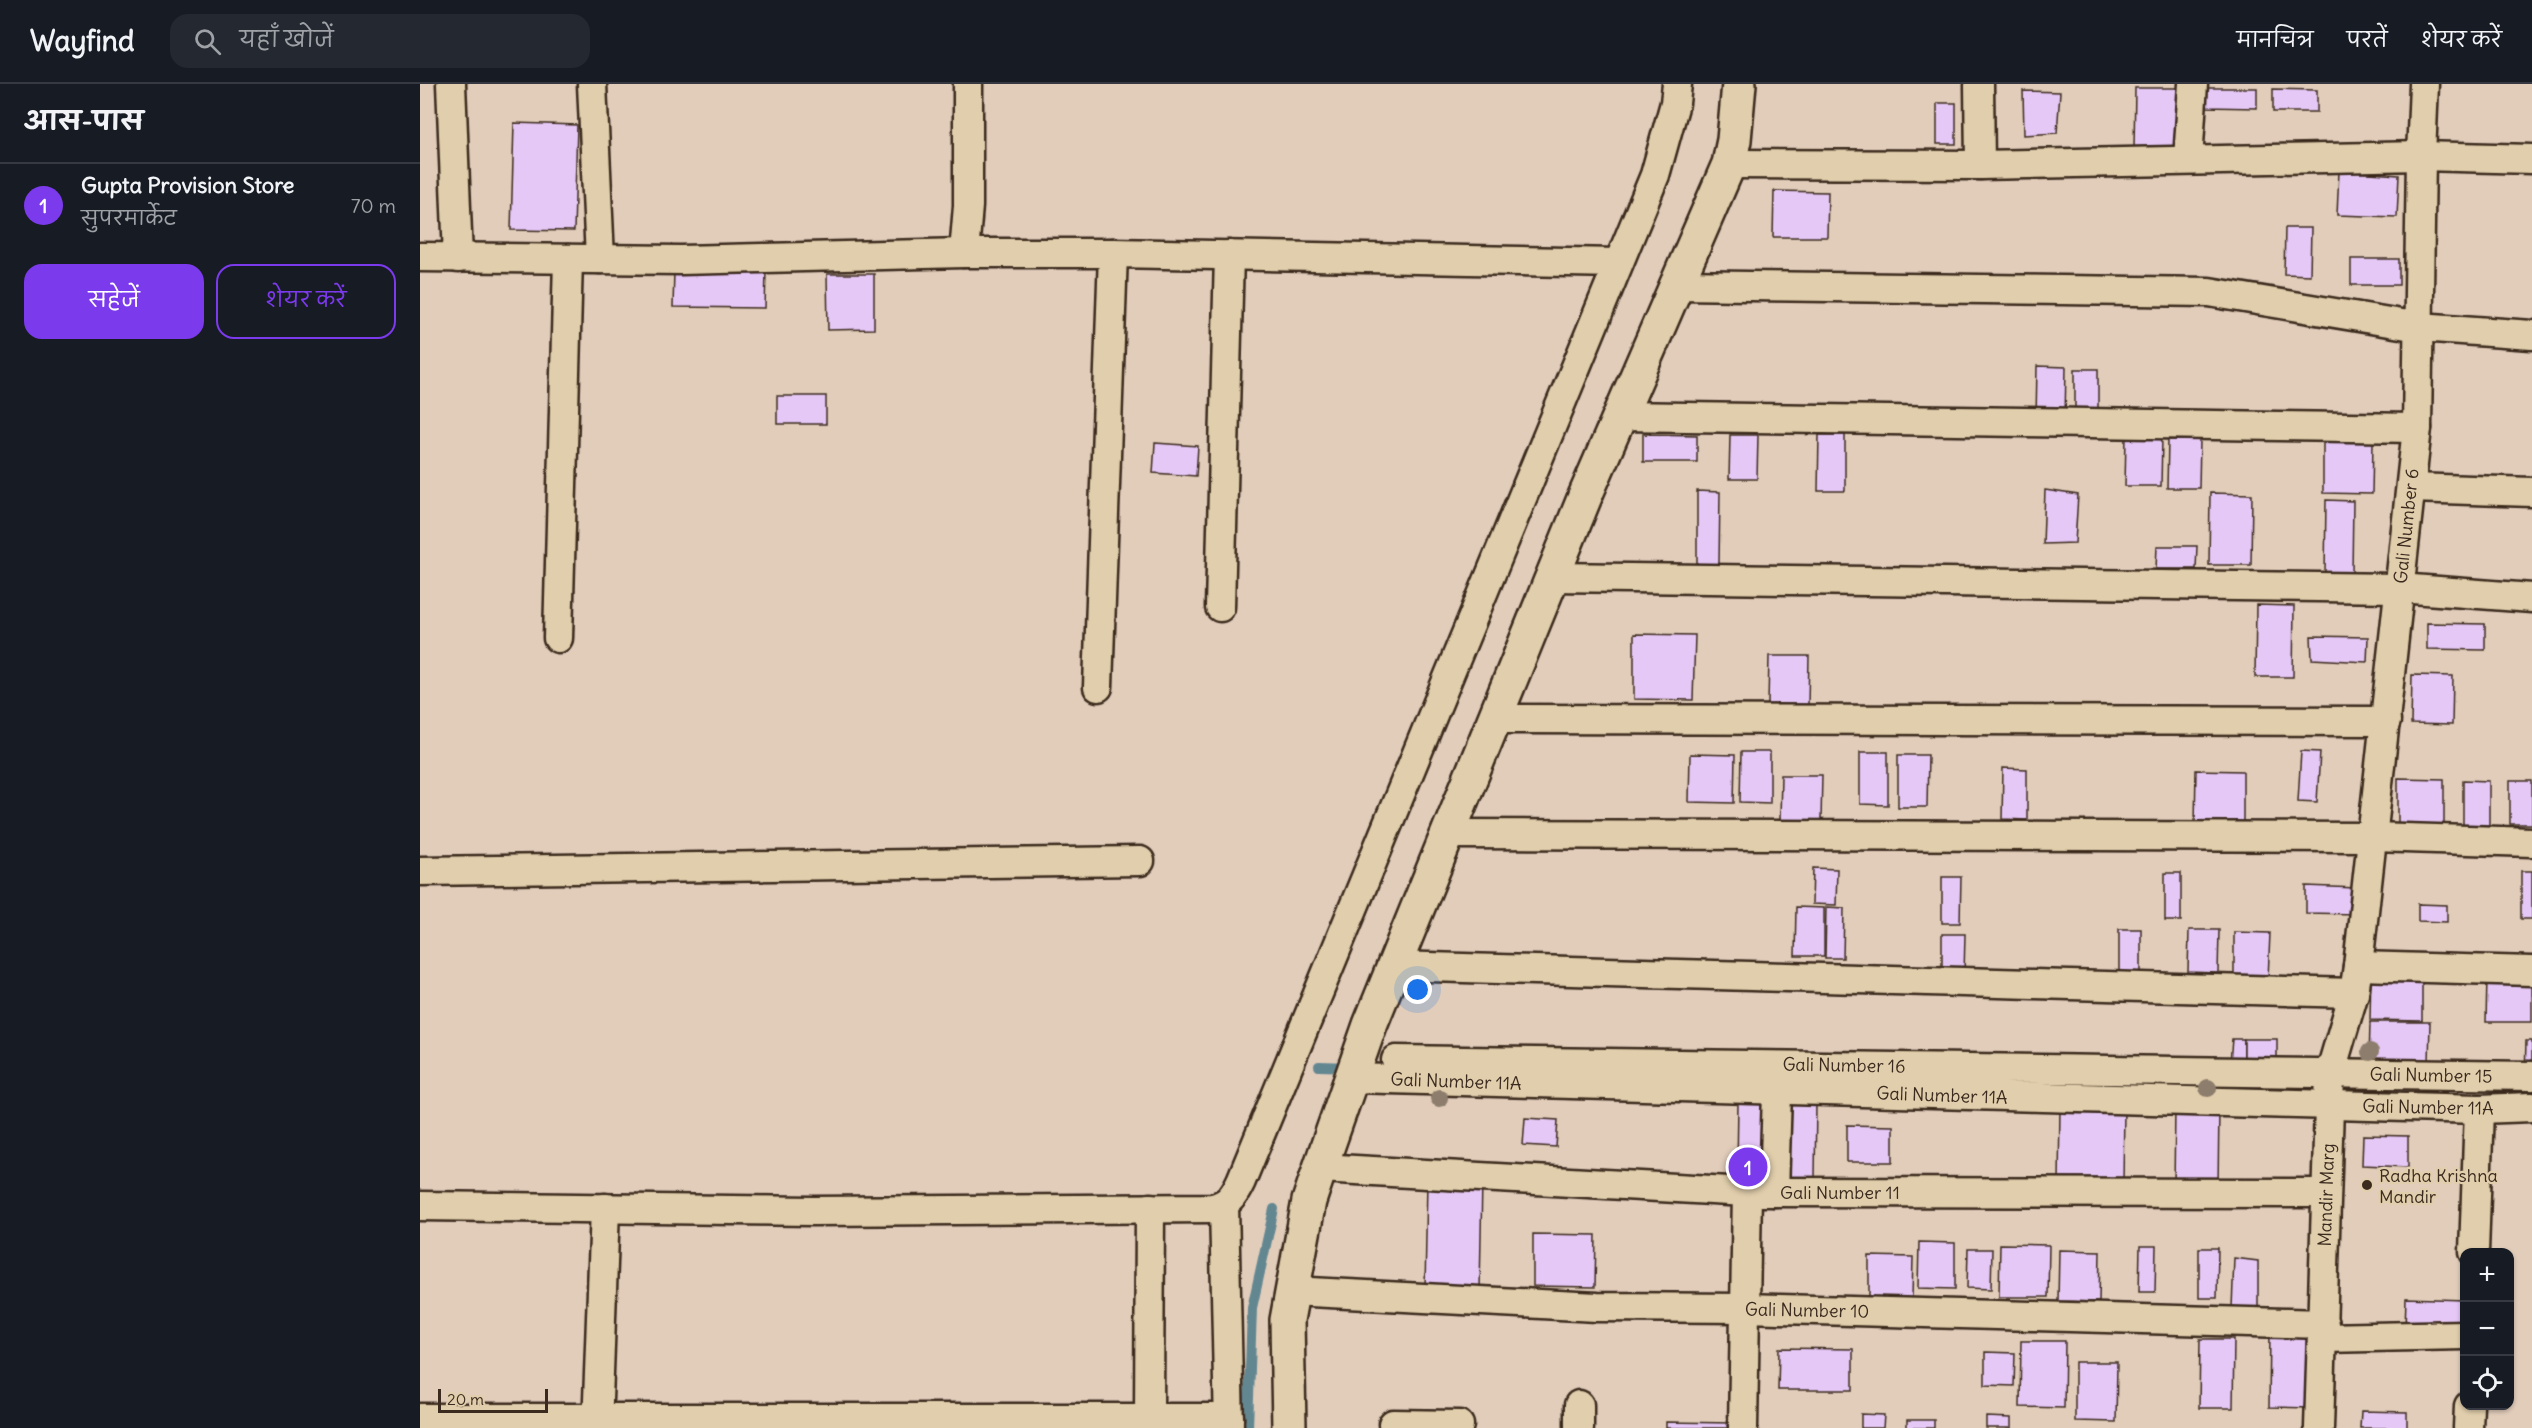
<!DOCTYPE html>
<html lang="hi">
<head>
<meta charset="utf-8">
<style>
	:root { --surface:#171b24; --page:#242831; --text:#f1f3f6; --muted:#9ea1a6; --line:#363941; --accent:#7c3aed }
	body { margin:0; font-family:Delius,"Playpen Sans Deva",sans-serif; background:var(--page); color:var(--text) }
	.controls { position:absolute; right:18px; bottom:18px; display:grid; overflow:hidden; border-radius:12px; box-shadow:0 2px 4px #0004 }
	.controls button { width:54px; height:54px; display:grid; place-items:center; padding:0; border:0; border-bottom:2px solid var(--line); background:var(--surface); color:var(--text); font:30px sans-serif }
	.scale { position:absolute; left:18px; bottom:15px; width:110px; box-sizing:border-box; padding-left:6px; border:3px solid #3b2a1e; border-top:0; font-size:16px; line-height:21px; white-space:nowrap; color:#3b2a1e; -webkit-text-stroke:4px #e1ceac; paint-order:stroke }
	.you { position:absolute; left:998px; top:906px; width:21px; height:21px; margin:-15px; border:4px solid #fff; border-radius:50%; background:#1a73e8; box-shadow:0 0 0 9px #1a73e833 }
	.badge { display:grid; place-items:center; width:39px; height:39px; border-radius:50%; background:var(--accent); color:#fff; font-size:20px; font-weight:700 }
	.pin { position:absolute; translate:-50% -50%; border:3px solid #fff; box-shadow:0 2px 6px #0006 }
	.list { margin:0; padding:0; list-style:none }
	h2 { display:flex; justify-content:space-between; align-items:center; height:78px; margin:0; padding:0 24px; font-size:26px }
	h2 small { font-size:20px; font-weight:400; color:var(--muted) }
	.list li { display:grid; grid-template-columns:39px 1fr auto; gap:18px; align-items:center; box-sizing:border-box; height:84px; padding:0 24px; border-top:2px solid var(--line) }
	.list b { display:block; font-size:22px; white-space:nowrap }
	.list p { margin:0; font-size:20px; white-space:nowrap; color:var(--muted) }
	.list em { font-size:20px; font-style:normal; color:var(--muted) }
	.actions { display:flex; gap:12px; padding:18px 24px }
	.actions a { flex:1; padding:14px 0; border:2px solid var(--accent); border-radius:18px; text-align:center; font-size:21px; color:var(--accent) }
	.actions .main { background:var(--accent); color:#fff }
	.icon { flex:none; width:33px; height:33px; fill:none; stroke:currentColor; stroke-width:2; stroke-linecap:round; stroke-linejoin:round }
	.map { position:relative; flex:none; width:2112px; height:1344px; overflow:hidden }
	header { display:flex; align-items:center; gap:36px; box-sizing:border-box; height:84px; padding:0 30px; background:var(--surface); border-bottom:2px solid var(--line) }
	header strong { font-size:28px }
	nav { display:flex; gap:33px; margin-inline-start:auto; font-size:21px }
	.search { width:420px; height:54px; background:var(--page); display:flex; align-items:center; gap:15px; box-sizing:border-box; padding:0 21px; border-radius:18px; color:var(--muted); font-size:22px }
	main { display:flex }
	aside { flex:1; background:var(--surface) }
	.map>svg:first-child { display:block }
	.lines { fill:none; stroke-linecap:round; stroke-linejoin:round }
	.stream { stroke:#638791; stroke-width:10 }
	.building { fill:#e6c8f7; stroke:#3b2a1e; stroke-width:1.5 }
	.street-casing { stroke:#3b2a1e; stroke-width:33 }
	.secondary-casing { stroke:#3b2a1e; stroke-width:38 }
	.street { stroke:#e1ceac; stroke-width:28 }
	.secondary { stroke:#e1ceac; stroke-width:33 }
	.tree { fill:#8c7d6c }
	.poi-dot { fill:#3b2a1e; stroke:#e1ceac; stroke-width:2 }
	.labels { text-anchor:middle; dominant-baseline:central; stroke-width:4.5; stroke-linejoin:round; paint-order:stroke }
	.street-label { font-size:18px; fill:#3b2a1e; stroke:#e1ceac }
	.poi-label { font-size:18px; fill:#3b2a1e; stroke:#e1ceac; text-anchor:start }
</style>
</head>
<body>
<header>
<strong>Wayfind</strong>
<div class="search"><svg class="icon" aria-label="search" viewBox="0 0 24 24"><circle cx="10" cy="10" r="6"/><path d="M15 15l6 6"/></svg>यहाँ खोजें</div>
<nav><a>मानचित्र</a><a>परतें</a><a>शेयर करें</a></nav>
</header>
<main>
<aside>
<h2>आस-पास<small></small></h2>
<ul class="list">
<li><span class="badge">1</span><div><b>Gupta Provision Store</b><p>सुपरमार्केट</p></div><em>70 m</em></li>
</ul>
<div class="actions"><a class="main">सहेजें</a><a>शेयर करें</a></div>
</aside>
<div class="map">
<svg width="2112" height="1344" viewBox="0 0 2112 1344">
	<rect width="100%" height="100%" fill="#e2cdbb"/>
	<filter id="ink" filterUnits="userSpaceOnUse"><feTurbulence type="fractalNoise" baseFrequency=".0167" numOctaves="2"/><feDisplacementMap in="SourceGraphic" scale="12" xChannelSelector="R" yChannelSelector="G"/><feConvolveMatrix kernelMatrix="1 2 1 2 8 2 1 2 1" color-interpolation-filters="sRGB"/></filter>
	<g filter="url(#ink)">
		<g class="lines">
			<!-- stream -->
			<g class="stream">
				<path d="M 899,982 L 931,983"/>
				<path d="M 828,1344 L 832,1224 L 854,1125"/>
			</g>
		</g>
		<!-- building -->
		<g class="building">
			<path d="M 1715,4 L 1758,4 L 1758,66 L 1714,65 Z"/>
			<path d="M 1785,4 L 1837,4 L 1837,24 L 1785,23 Z"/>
			<path d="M 1853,5 L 1897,6 L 1897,28 L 1853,28 Z"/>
			<path d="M 1603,7 L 1640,8 L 1637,49 L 1604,51 Z"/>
			<rect x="1517" y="19" width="19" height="41"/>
			<path d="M 94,39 L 157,41 L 154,147 L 91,146 Z"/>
			<path d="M 1919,87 L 1979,91 L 1977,133 L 1917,131 Z"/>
			<path d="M 1354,107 L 1408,108 L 1407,153 L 1353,153 Z"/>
			<path d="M 1865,144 L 1891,144 L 1890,191 L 1864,190 Z"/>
			<rect x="1931" y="175" width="48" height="26"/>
			<path d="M 254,187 L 346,188 L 345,224 L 253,223 Z"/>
			<path d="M 407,190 L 454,190 L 454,245 L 408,246 Z"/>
			<path d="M 1617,282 L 1646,283 L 1645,335 L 1616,335 Z"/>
			<rect x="1655" y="285" width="23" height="45"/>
			<rect x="357" y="312" width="49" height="28"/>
			<path d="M 1223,350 L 1277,351 L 1277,378 L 1223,378 Z"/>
			<path d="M 1310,351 L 1338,351 L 1337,395 L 1309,395 Z"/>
			<path d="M 1399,351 L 1425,351 L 1425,407 L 1398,407 Z"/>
			<path d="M 1706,352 L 1742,353 L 1741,402 L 1705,402 Z"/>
			<path d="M 1748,356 L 1780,356 L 1779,404 L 1747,404 Z"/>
			<path d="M 1903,357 L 1953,358 L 1952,410 L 1903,409 Z"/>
			<path d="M 735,359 L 778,362 L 776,392 L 733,389 Z"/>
			<path d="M 1625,406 L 1658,411 L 1655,459 L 1623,460 Z"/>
			<path d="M 1277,407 L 1300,408 L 1299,480 L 1277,480 Z"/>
			<path d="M 1790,409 L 1832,410 L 1831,481 L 1789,481 Z"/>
			<path d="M 1906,416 L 1933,417 L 1932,490 L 1905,490 Z"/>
			<path d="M 1737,462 L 1777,462 L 1776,485 L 1736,485 Z"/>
			<path d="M 1836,521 L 1874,522 L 1873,593 L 1835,593 Z"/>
			<path d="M 2007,539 L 2065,540 L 2065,566 L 2007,565 Z"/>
			<path d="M 1214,550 L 1275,551 L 1273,616 L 1214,615 Z"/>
			<path d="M 1891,552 L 1948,553 L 1947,578 L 1892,575 Z"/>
			<path d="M 1349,572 L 1389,572 L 1388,621 L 1348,620 Z"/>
			<path d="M 1992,591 L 2033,592 L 2032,641 L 1991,640 Z"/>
			<path d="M 1881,667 L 1900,668 L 1897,718 L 1878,717 Z"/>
			<path d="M 1321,668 L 1350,668 L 1350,719 L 1320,718 Z"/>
			<path d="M 1440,668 L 1468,668 L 1468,721 L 1440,720 Z"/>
			<path d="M 1270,670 L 1315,671 L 1314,719 L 1269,718 Z"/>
			<path d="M 1478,671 L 1508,671 L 1507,723 L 1478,723 Z"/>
			<path d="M 1583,684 L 1607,685 L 1607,736 L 1582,735 Z"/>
			<path d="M 1776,686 L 1823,687 L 1823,739 L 1775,739 Z"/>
			<path d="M 1361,691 L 1402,691 L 1401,737 L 1360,736 Z"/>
			<path d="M 1978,694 L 2024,695 L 2024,742 L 1978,741 Z"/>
			<path d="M 2043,696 L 2069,697 L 2069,744 L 2043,743 Z"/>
			<rect x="2090" y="697" width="22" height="43"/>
			<path d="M 1393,784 L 1417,785 L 1416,821 L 1392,820 Z"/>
			<rect x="2101" y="787" width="11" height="48"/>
			<rect x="1745" y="789" width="16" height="48"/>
			<path d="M 1522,793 L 1541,793 L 1540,839 L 1522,839 Z"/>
			<path d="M 1886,802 L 1937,804 L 1937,830 L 1886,829 Z"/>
			<path d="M 1998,820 L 2027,821 L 2027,838 L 1998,837 Z"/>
			<path d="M 1376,823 L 1404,824 L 1404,872 L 1375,872 Z"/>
			<path d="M 1406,823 L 1424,824 L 1423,874 L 1405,874 Z"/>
			<rect x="1699" y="845" width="22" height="46"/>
			<path d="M 1769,846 L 1799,846 L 1798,889 L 1768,888 Z"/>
			<path d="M 1814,848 L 1850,849 L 1848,895 L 1814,894 Z"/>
			<path d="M 1522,850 L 1545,850 L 1544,891 L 1522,891 Z"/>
			<path d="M 1951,886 L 2002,887 L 2002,937 L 1950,936 Z"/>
			<path d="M 2067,893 L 2112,894 L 2112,938 L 2066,938 Z"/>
			<path d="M 1950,938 L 2010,938 L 2009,979 L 1949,979 Z"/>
			<path d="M 1812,955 L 1824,955 L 1824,979 L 1810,979 Z"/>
			<path d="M 1824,955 L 1857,955 L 1857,980 L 1824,979 Z"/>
			<path d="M 2106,957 L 2112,957 L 2112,991 L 2105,991 Z"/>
			<path d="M 1318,1018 L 1349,1019 L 1348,1088 L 1317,1087 Z"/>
			<path d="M 1363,1020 L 1396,1020 L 1395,1095 L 1362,1095 Z"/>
			<path d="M 1640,1023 L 1704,1025 L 1703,1100 L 1639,1100 Z"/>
			<path d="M 1755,1023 L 1799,1024 L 1798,1104 L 1754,1103 Z"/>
			<path d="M 1105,1034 L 1138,1036 L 1136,1063 L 1103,1061 Z"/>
			<path d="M 1427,1041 L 1473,1042 L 1473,1078 L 1427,1078 Z"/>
			<path d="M 1943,1051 L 1988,1052 L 1988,1083 L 1942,1081 Z"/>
			<path d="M 1007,1096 L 1062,1097 L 1060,1207 L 1005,1206 Z"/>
			<path d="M 1113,1150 L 1176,1151 L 1175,1203 L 1113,1202 Z"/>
			<path d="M 1499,1158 L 1535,1159 L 1535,1205 L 1498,1204 Z"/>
			<path d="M 1580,1160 L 1629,1161 L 1628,1213 L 1579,1213 Z"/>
			<path d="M 1720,1162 L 1736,1162 L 1735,1208 L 1719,1208 Z"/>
			<path d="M 1779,1164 L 1798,1164 L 1797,1214 L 1779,1214 Z"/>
			<path d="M 1548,1165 L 1572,1165 L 1571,1205 L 1547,1204 Z"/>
			<path d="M 1639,1166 L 1680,1167 L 1679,1218 L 1638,1217 Z"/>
			<path d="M 1449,1172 L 1493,1173 L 1492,1214 L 1449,1213 Z"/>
			<path d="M 1814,1174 L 1838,1177 L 1838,1226 L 1812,1224 Z"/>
			<path d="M 1986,1214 L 2044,1216 L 2044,1246 L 1985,1245 Z"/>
			<path d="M 1850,1249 L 1893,1250 L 1892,1324 L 1849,1323 Z"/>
			<path d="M 1780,1255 L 1814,1255 L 1813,1324 L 1779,1324 Z"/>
			<path d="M 1601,1257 L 1645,1257 L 1644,1324 L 1600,1323 Z"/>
			<path d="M 1359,1264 L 1433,1265 L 1433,1306 L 1358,1306 Z"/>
			<path d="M 1565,1268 L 1595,1269 L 1594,1302 L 1565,1301 Z"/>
			<path d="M 1655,1278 L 1697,1278 L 1696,1338 L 1655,1337 Z"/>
			<path d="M 1941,1327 L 1987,1328 L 1987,1344 L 1940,1344 Z"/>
			<path d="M 1441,1330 L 1464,1331 L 1463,1344 L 1441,1344 Z"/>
			<path d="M 1566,1333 L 1591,1334 L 1591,1344 L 1566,1344 Z"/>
			<rect x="1487" y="1336" width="27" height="8"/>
			<path d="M 1246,1338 L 1313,1339 L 1313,1344 L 1246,1344 Z"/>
		</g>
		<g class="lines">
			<!-- street casing -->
			<g class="street-casing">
				<g id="street">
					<path d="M 31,0 L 38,174"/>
					<path d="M 172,0 L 180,175"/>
					<path d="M 1559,0 L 1560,81"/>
					<path d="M 1768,76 L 1773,0"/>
					<path d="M 1309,80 L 1560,81 L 2001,72 L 2112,75"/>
					<path d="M 544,169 L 548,122 L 548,0"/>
					<path d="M 0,173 L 261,176 L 544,169 L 693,169 L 1198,179"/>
					<path d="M 1256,201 L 1789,208 L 1999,243 L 2112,251"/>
					<path d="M 1199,332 L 1997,344"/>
					<path d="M 1991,404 L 2112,408"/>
					<path d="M 1132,493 L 1979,504 L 2112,514"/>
					<path d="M 800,523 L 809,171"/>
					<path d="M 138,554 L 148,175"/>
					<path d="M 678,603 L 693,169"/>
					<path d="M 1074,635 L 1966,637"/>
					<path d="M 1027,750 L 1953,753 L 2112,758"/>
					<path d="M 0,787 L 720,777"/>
					<path d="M 974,882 L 1934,909"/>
					<path d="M 1938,882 L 2112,887"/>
					<path d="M 976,976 L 2112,992"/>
					<path d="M 932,994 C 1307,1007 1683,1016 2059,1025 L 2112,1023"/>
					<path d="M 900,1084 L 1327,1108 L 1905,1109"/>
					<path d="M 1354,1108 L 1357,1008"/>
					<path d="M 804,1121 L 809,1344"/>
					<path d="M 0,1122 L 393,1127 L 792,1124 C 808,1121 814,1112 821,1097 L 1235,91 L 1255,19 L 1257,0"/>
					<path d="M 2054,1168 L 2059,1025"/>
					<path d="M 871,1207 L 1177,1223 L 1325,1224 L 1904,1240"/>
					<path d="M 1903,1254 L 2044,1251"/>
					<path d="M 0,1334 L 809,1334"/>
					<path d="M 729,1334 L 730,1124"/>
					<path d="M 973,1340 L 1039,1341"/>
					<path d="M 177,1344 L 185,1124"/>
					<path d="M 1159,1344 L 1159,1321"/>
					<path d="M 1323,1344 L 1327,1108"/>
					<path d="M 1899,1344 L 1910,990 L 1934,909 L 1938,882 L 1997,344 L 2001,72 L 2004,0"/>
					<path d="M 2048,1344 L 2049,1322"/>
				</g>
			</g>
			<!-- secondary casing -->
			<g class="secondary-casing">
				<path id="secondary" d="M 869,1344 L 867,1236 L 889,1117 L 900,1084 L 950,941 L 1166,410 L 1309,80 L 1314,56 L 1319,0"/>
			</g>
			<!-- street -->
			<use href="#street" class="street"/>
			<!-- secondary -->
			<use href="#secondary" class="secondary"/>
		</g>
		<!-- trees -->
		<g class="tree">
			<circle cx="1950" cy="968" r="9"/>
			<circle cx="1788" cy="1004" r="9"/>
			<circle cx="1019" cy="1014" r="9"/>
		</g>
	</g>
	<!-- markers -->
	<circle class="poi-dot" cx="1947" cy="1101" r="6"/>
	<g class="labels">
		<!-- street labels -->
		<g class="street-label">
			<text transform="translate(1986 442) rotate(-84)">Gali Number 6</text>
			<text transform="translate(1424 981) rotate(1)">Gali Number 16</text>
			<text transform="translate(2011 991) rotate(1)">Gali Number 15</text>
			<text transform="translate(1036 997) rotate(2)">Gali Number 11A</text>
			<text transform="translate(1522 1011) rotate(2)">Gali Number 11A</text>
			<text transform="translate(2008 1023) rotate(1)">Gali Number 11A</text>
			<text x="1420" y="1108">Gali Number 11</text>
			<text transform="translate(1906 1111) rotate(-88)">Mandir Marg</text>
			<text transform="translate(1387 1226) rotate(1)">Gali Number 10</text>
		</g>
		<!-- poi labels -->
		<g class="poi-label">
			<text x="1959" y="1091">Radha Krishna<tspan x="1959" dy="21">Mandir</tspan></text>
		</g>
	</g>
</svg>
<div class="controls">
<button>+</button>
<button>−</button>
<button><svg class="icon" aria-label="locate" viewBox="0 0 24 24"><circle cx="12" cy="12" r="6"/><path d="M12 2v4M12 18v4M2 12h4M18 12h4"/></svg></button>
</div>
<div class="scale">20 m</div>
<div class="you"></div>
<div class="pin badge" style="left:1328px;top:1083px">1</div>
</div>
</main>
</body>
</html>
